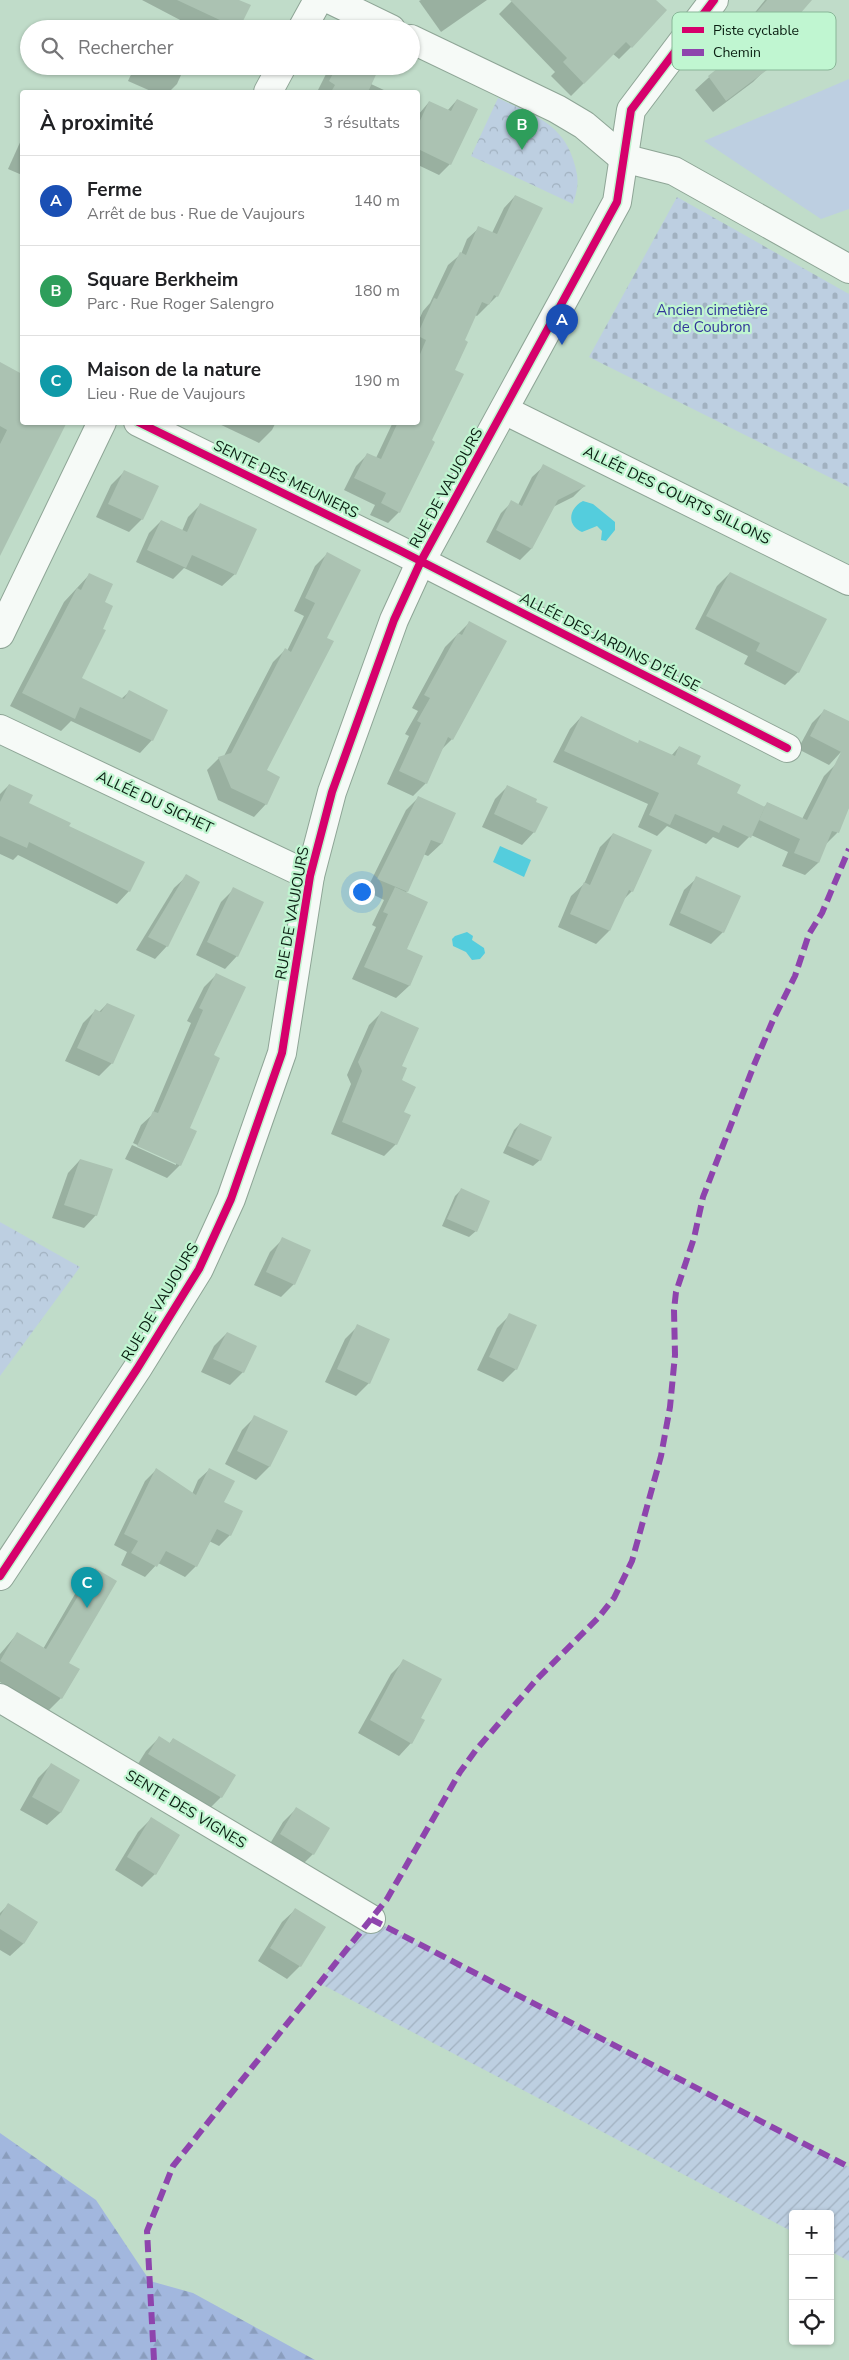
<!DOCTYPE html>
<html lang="fr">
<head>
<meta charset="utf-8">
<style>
	:root { --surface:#fff; --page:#f6f6f6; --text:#202124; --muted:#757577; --line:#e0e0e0; --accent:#4a6152 }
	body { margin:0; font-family:"Nunito Sans",sans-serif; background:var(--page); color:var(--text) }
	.controls { position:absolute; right:15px; bottom:15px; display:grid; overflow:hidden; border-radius:5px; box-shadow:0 1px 4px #0004 }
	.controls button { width:45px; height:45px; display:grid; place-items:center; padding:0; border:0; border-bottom:1px solid var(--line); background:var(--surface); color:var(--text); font:25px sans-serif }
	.you { position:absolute; left:361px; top:891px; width:18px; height:18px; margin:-12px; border:4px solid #fff; border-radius:50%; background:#1a73e8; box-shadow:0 0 0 8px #1a73e833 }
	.badge { display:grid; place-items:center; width:32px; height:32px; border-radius:50%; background:var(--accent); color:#fff; font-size:16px; font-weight:700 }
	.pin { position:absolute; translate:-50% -41px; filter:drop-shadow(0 1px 2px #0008) }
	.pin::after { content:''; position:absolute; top:26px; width:18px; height:15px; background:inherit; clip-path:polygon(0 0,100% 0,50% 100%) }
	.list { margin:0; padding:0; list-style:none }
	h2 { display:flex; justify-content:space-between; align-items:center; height:65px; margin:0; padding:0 20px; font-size:21px }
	h2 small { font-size:16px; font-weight:400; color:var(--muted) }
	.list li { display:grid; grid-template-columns:32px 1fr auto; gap:15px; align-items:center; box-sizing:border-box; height:90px; padding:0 20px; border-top:1px solid var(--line) }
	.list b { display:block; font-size:19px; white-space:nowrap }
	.list p { margin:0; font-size:16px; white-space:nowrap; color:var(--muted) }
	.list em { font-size:16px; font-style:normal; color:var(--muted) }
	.icon { flex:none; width:28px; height:28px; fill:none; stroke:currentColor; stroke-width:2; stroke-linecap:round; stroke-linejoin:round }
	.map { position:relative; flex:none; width:849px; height:2360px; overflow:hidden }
	.search { position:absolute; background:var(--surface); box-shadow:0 1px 4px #0004; left:20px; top:20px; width:400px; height:55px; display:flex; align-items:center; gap:12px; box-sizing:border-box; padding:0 18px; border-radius:28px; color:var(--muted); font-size:19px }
	.panel { position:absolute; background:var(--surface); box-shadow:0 1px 4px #0004; left:20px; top:90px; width:400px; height:335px; border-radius:5px }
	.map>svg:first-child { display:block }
	.grass { fill:#bdcfe1 }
	.forest { fill:url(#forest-firs) }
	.cemetery { fill:url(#cemetery-stones) }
	.park { fill:url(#park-crowns) }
	.garden { fill:url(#garden-furrows) }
	.water { fill:#54cddd }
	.shadow { fill:#0003 }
	.building { fill:#abc2b2 }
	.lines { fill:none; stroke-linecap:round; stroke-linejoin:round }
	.minor-casing { stroke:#8ea596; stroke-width:30 }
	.tertiary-casing { stroke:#8ea596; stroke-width:30 }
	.minor { stroke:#f6faf7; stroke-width:28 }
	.tertiary { stroke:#f6faf7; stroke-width:28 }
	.quiet { stroke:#8e44ad; stroke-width:6; stroke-dasharray:12 6; stroke-linecap:butt }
	.cycleway-casing { stroke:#c0f6d1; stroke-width:11 }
	.cycleway { stroke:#d6006c; stroke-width:8 }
	.labels { text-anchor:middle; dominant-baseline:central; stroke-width:4.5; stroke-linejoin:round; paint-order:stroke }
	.park-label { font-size:15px; fill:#33379a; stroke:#c0f6d1 }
	.street-label { font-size:15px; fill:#0a1f12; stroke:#c0f6d1 }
	.key { fill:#c0f6d1; stroke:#89b698; stroke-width:1 }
	.key-label { font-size:14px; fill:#0a1f12 }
</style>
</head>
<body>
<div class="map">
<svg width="849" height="2360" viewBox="0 0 849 2360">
	<defs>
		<pattern id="forest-firs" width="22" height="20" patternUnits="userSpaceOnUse" patternTransform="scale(1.25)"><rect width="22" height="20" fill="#a2b7de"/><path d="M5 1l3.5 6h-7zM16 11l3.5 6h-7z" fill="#8a9dbd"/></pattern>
		<pattern id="cemetery-stones" width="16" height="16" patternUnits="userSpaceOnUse" patternTransform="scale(1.25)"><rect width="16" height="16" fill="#bdcfe1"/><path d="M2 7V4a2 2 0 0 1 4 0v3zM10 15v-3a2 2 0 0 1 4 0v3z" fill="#a1b1c0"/></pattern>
		<pattern id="park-crowns" width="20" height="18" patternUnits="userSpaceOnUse" patternTransform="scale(1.25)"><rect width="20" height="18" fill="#bdcfe1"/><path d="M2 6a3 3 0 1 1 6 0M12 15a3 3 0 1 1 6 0" fill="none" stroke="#a1b1c0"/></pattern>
		<pattern id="garden-furrows" width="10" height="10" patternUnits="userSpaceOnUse" patternTransform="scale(1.25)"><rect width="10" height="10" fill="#bdcfe1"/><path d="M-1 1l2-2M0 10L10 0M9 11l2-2" fill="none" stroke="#a1b1c0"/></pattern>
	</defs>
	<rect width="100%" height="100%" fill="#c0dcc9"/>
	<!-- grass -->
	<path class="grass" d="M 849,79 L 849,209 L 821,219 L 704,141 Z"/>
	<!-- forest -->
	<path class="forest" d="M 0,2133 L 96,2200 L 150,2281 L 193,2293 L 315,2360 L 0,2360 Z"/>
	<!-- cemetery -->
	<path class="cemetery" d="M 677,197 L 849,294 L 849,487 L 589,357 Z"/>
	<!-- park -->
	<g class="park">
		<path d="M 498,98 C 530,114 561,122 573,159 C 579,178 579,185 573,204 L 471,156 Z"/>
		<path d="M 0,1222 L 80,1267 L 0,1376 Z"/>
	</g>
	<!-- garden -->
	<path class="garden" d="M 371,1919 L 849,2167 L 849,2261 L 830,2251 L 830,2214 L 793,2214 L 793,2232 L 319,1983 Z"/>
	<!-- water -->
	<g class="water">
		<path d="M 583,501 L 593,504 L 615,522 L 615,530 L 606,541 L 601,540 L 602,531 L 597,526 L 582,532 C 566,525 569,508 583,501 Z"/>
		<path d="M 500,846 L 531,860 L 524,877 L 493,862 Z"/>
		<path d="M 467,932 L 473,936 L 472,940 L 484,948 L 485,953 L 480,959 L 472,960 L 466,952 L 453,946 L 452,939 L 455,936 Z"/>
	</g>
	<!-- shadow -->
	<g class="shadow">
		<path d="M 142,0 L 236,0 L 239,29 L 186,29 L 180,26 L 182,21 Z"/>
		<path d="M 421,0 L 487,0 L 441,32 L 419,1 Z"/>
		<path d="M 513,0 L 654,0 L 631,47 L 619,59 L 613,54 L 571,96 L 551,76 L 555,72 L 499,14 Z"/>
		<path d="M 765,0 L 810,0 L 791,24 L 764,67 L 766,69 L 753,82 L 713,112 L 695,90 L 718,69 L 714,64 L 752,33 L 744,26 Z"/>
		<path d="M 135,66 L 185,66 L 177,84 L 169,92 L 153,92 L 128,81 Z"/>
		<path d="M 330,66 L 379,66 L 371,84 L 386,91 L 317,92 Z"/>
		<path d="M 457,100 L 476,110 L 450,164 L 439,175 L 418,165 L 418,115 L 429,102 L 447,111 Z"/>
		<path d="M 22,138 L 22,175 L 8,169 Z"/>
		<path d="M 515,196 L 497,296 L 477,316 L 475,315 L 463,341 L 430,441 L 399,512 L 388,523 L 370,515 L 375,505 L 344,490 L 356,466 L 368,454 L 376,458 L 393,422 L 418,422 L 418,322 L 423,311 L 430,303 L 448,265 L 461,254 L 467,239 L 479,228 L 492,233 L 504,208 Z"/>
		<path d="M 0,364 L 22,375 L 22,422 L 0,553 Z"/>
		<path d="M 215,422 L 276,422 L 272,430 L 259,443 Z"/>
		<path d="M 544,466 L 584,486 L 573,497 L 553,507 L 531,549 L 520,560 L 486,542 L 501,513 L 512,502 L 518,505 L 532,477 Z"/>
		<path d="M 124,472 L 142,519 L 129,532 L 96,517 L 111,485 Z"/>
		<path d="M 200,505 L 235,574 L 222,586 L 184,568 L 173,579 L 136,562 L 149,533 L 161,521 L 182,531 L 188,517 Z"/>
		<path d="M 327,554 L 326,638 L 265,771 L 266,804 L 254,817 L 218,800 L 207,770 L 219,758 L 224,756 L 273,662 L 285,650 L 287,651 L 304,616 L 294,611 L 315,566 Z"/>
		<path d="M 730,573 L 825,620 L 798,672 L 785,685 L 744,664 L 748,656 L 695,629 L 717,586 Z"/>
		<path d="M 89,575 L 80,679 L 121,699 L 129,692 L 152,740 L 140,753 L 71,721 L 61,731 L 10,706 L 64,602 Z"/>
		<path d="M 469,623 L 452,739 L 440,751 L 426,783 L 413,796 L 387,784 L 409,736 L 405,734 L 418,711 L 412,708 L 445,647 Z"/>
		<path d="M 825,710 L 849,723 L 849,737 L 841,752 L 829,765 L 798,749 L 812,723 Z"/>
		<path d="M 581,717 L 637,744 L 671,756 L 679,747 L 696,765 L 735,794 L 763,808 L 768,803 L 802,819 L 824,776 L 837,763 L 849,769 L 849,807 L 837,833 L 825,845 L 818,863 L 805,875 L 782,866 L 788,852 L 751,835 L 738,848 L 713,837 L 706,844 L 667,826 L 657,836 L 638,827 L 648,804 L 553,762 L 570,729 Z"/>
		<path d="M 9,785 L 27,804 L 68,827 L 129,891 L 117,904 L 18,855 L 13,860 L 0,854 L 0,794 Z"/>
		<path d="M 508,786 L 534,832 L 522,845 L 482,827 L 495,799 Z"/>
		<path d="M 418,798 L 454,814 L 441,844 L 428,856 L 423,854 L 406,893 L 405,950 L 422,957 L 409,986 L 396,998 L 352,979 L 376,927 L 372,925 L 384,900 L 366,891 L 406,810 Z"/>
		<path d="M 613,834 L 632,891 L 623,900 L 609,931 L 596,944 L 558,927 L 571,896 L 584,884 L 600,847 Z"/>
		<path d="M 187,876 L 167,946 L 155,959 L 136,950 L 174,888 Z"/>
		<path d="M 697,878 L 723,932 L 711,944 L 669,925 L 684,890 Z"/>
		<path d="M 234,889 L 237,956 L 225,969 L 196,955 L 221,902 Z"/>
		<path d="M 217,974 L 212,1056 L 188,1128 L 180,1165 L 167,1178 L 125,1159 L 132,1145 L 176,1165 L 176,1163 L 133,1143 L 141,1125 L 152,1115 L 191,1023 L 187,1021 L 204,987 Z"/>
		<path d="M 107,1004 L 112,1063 L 99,1076 L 65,1061 L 83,1023 L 96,1010 L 99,1012 Z"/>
		<path d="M 381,1013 L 400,1066 L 402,1113 L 396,1144 L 384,1156 L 331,1134 L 351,1084 L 347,1075 L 369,1025 Z"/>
		<path d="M 520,1124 L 540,1160 L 533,1166 L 503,1153 L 514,1130 Z"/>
		<path d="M 80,1160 L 96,1215 L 84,1228 L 52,1218 L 68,1173 Z"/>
		<path d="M 461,1190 L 476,1231 L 469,1237 L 442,1226 L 455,1196 Z"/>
		<path d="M 283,1239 L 294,1284 L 281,1297 L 254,1285 L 270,1252 Z"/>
		<path d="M 510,1315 L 516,1369 L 503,1382 L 477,1370 L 497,1328 Z"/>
		<path d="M 358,1326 L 369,1383 L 356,1396 L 325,1382 L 345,1339 Z"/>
		<path d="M 227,1333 L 243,1372 L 230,1385 L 201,1372 L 214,1346 Z"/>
		<path d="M 255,1417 L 287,1432 L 269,1467 L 256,1480 L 225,1464 L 242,1430 Z"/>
		<path d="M 210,1469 L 223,1502 L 230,1535 L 219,1546 L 209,1541 L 196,1566 L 185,1577 L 158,1563 L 145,1577 L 121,1565 L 127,1552 L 114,1545 L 145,1481 L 156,1470 L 192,1494 L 198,1480 Z"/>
		<path d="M 95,1570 L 67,1663 L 61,1698 L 48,1711 L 0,1682 L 0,1654 L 17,1634 L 43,1649 L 82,1582 Z"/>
		<path d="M 404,1661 L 419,1719 L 411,1743 L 399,1756 L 358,1733 L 391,1674 Z"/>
		<path d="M 159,1738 L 169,1744 L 173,1739 L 221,1797 L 208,1810 L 136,1767 L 146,1751 Z"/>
		<path d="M 51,1765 L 78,1780 L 60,1813 L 47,1825 L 20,1810 L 38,1778 Z"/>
		<path d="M 296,1809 L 313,1854 L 300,1867 L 268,1847 L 283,1822 Z"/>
		<path d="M 151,1819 L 155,1874 L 142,1887 L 115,1870 L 138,1832 Z"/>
		<path d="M 8,1905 L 37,1923 L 23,1944 L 10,1956 L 0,1950 L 0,1913 Z"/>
		<path d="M 295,1910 L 300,1966 L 287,1979 L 258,1961 L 282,1922 Z"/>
	</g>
	<!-- building -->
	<g class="building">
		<path d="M 177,0 L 239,0 L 251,5 L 239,29 Z"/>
		<path d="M 510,0 L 656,0 L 667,10 L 632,48 L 626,42 L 584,84 L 563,62 L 567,58 Z"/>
		<path d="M 767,0 L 812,0 L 792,23 L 798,28 L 765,67 L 767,70 L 726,101 L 708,76 L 732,57 L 727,51 L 765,21 L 756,13 Z"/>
		<path d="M 337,66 L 380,66 L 368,92 L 331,92 L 335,85 L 329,81 Z"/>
		<path d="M 457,99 L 478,109 L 451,165 L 418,149 L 418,125 L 429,101 L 451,111 Z"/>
		<path d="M 515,195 L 543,208 L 498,297 L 494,295 L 489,305 L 482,302 L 465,340 L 468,342 L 455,370 L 464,374 L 432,440 L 435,442 L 400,513 L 381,503 L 386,493 L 354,478 L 367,453 L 381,459 L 398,422 L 418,422 L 418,359 L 426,340 L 418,336 L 418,333 L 434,298 L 437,299 L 460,252 L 466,255 L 478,226 L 497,234 Z"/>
		<path d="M 0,362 L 22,374 L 22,422 L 67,422 L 0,556 L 0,444 L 7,430 L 0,426 Z"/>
		<path d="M 543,464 L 586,486 L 558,500 L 532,549 L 496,530 L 511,500 L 522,506 Z"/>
		<path d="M 124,470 L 159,486 L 143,520 L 108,504 Z"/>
		<path d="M 200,503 L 257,529 L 236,575 L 192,555 L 186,568 L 147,550 L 161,520 L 187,532 Z"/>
		<path d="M 327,552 L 361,570 L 327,638 L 334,641 L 267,770 L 280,777 L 267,805 L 231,788 L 218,757 L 231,753 L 285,648 L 291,652 L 315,603 L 305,598 Z"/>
		<path d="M 730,572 L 827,619 L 799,673 L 756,651 L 760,643 L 706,616 Z"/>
		<path d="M 89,573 L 113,584 L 105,602 L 113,606 L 103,629 L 106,630 L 82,678 L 124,699 L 129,690 L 168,710 L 153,741 L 80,707 L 75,719 L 22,693 L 77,588 L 81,590 Z"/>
		<path d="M 469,621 L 507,641 L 453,740 L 448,737 L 427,784 L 399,771 L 421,723 L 417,721 L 430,698 L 424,695 L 458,633 L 462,635 Z"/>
		<path d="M 824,709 L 849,721 L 849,808 L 839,833 L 832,831 L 819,863 L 794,853 L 800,839 L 759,820 L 767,802 L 807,820 L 841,752 L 810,736 Z"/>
		<path d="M 581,716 L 638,743 L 639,740 L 675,756 L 679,746 L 701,756 L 697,764 L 741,785 L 737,793 L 765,807 L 751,838 L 723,825 L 719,833 L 675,814 L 670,825 L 649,815 L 659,793 L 564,751 Z"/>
		<path d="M 9,784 L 33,795 L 29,803 L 71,823 L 69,826 L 145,862 L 130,892 L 29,842 L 27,848 L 0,836 L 0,802 Z"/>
		<path d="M 507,785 L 537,799 L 536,802 L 548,807 L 535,833 L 494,814 Z"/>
		<path d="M 418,796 L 456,813 L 442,844 L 431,840 L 408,892 L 377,879 Z"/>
		<path d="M 613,833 L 652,850 L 633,892 L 629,890 L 610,931 L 570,914 L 584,882 L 590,885 Z"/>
		<path d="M 186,874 L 200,882 L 168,947 L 148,937 Z"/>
		<path d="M 696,876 L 741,896 L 724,933 L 680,913 Z"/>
		<path d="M 233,887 L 264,902 L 238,957 L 207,942 Z"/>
		<path d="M 395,887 L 428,902 L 407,949 L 423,956 L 410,986 L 364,967 L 388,914 L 383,912 Z"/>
		<path d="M 216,973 L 246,987 L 214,1055 L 220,1058 L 190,1128 L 197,1131 L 181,1166 L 137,1146 L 153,1111 L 158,1113 L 203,1010 L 199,1008 Z"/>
		<path d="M 107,1003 L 135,1015 L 113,1064 L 77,1048 L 95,1009 L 101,1012 Z"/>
		<path d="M 381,1011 L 419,1028 L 402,1066 L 407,1068 L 402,1080 L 416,1087 L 404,1112 L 411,1115 L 397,1145 L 342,1122 L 362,1071 L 358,1062 Z"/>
		<path d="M 520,1123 L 552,1137 L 541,1161 L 508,1146 Z"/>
		<path d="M 80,1159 L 113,1169 L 97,1216 L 64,1205 Z"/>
		<path d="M 461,1188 L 490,1201 L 477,1232 L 447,1219 Z"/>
		<path d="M 282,1237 L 311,1250 L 295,1285 L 266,1272 Z"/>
		<path d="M 509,1313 L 537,1325 L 517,1370 L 489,1357 Z"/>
		<path d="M 357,1324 L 390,1339 L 370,1384 L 337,1369 Z"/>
		<path d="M 227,1332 L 257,1346 L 244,1373 L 213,1359 Z"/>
		<path d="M 254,1415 L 288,1431 L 270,1467 L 237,1451 Z"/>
		<path d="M 156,1468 L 196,1495 L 209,1468 L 235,1481 L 224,1502 L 243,1511 L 231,1536 L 217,1529 L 197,1567 L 166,1551 L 157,1567 L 131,1553 L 138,1541 L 124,1534 Z"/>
		<path d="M 95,1568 L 117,1581 L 69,1663 L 80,1669 L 62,1699 L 0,1661 L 17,1632 L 46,1649 Z"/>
		<path d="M 403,1659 L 442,1679 L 421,1718 L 425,1720 L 412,1744 L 370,1720 Z"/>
		<path d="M 159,1736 L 170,1743 L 173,1738 L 236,1775 L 222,1798 L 148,1754 Z"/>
		<path d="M 51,1763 L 80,1780 L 61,1813 L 32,1797 Z"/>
		<path d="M 296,1807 L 330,1828 L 314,1855 L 280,1834 Z"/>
		<path d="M 151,1817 L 180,1835 L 156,1875 L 127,1857 Z"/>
		<path d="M 8,1903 L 38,1922 L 24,1944 L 0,1929 L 0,1916 Z"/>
		<path d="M 295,1908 L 326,1927 L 301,1967 L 270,1948 Z"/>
	</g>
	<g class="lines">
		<!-- minor casing -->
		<g class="minor-casing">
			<g id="minor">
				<path d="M 302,29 L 318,0"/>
				<path d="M 268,92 L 282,66"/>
				<path d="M 504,410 L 849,581"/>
				<path d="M 138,422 L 399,550 L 787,748"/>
				<path d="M 0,634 L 102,422"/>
				<path d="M 0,729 L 310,876"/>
				<path d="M 0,1576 L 137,1369 L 199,1269 L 231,1199 L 282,1053 L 310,876 L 332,792 L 394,620 L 421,561 L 617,202 L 631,110 L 714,0"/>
				<path d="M 0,1698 L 371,1919"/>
			</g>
		</g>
		<!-- tertiary casing -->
		<g class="tertiary-casing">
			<g id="tertiary">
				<path d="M 331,0 L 391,29"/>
				<path d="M 411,39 L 557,109 L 584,125 L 623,158 L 674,171 L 849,269"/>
			</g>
		</g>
		<!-- minor -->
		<use href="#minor" class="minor"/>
		<!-- tertiary -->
		<use href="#tertiary" class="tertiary"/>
		<!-- quiet -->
		<g class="quiet">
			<path d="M 371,1919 L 849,2167"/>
			<path d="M 154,2360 L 147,2231 L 173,2166 L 387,1899 L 460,1772 L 476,1750 L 537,1679 L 598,1618 L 614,1598 L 632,1561 L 661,1456 L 670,1407 L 675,1355 L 674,1310 L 676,1292 L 694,1238 L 703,1197 L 754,1065 L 773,1020 L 795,976 L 809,934 L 822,913 L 849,849"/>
		</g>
		<!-- cycleway casing -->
		<g class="cycleway-casing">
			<g id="cycleway">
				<path d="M 138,422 L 399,550 L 787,748"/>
				<path d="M 0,1576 L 137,1369 L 199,1269 L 231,1199 L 282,1053 L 310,876 L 332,792 L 394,620 L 421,561 L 617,202 L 631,110 L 714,0"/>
			</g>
		</g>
		<!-- cycleway -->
		<use href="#cycleway" class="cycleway"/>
	</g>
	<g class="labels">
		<!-- park labels -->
		<g class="park-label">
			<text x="712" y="310">Ancien cimetière<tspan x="712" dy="17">de Coubron</tspan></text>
		</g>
		<!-- street labels -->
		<g class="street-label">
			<text transform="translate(286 479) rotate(26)">SENTE DES MEUNIERS</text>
			<text transform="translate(446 488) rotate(-61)">RUE DE VAUJOURS</text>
			<text transform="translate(677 495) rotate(26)">ALLÉE DES COURTS SILLONS</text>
			<text transform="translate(610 642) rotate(27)">ALLÉE DES JARDINS D'ÉLISE</text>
			<text transform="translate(155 802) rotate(25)">ALLÉE DU SICHET</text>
			<text transform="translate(292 913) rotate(-80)">RUE DE VAUJOURS</text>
			<text transform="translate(160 1302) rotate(-59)">RUE DE VAUJOURS</text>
			<text transform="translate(186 1809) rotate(31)">SENTE DES VIGNES</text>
		</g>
	</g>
	<!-- legend -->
	<rect x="672" y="12" width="164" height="58" rx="8" class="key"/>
	<rect x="682" y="27" width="22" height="6" fill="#d6006c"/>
	<rect x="682" y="49" width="22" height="7" fill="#8e44ad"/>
	<g class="key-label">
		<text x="713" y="35">Piste cyclable</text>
		<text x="713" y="57">Chemin</text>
	</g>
</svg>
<div class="controls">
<button>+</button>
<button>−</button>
<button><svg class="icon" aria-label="locate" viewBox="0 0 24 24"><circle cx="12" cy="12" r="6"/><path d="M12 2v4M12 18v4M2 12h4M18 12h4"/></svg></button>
</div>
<div class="you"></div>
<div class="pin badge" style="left:562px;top:345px;background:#1a4fb4">A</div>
<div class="pin badge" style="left:522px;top:150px;background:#2e9e5b">B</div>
<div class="pin badge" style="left:87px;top:1608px;background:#0f9aa8">C</div>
<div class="search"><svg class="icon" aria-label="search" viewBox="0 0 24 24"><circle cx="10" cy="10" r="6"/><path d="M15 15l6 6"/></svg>Rechercher</div>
<section class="panel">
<h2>À proximité<small>3 résultats</small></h2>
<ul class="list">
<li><span class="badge" style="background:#1a4fb4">A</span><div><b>Ferme</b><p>Arrêt de bus · Rue de Vaujours</p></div><em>140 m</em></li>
<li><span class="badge" style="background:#2e9e5b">B</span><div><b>Square Berkheim</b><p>Parc · Rue Roger Salengro</p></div><em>180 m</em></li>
<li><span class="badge" style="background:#0f9aa8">C</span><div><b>Maison de la nature</b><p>Lieu · Rue de Vaujours</p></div><em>190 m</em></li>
</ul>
</section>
</div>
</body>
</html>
